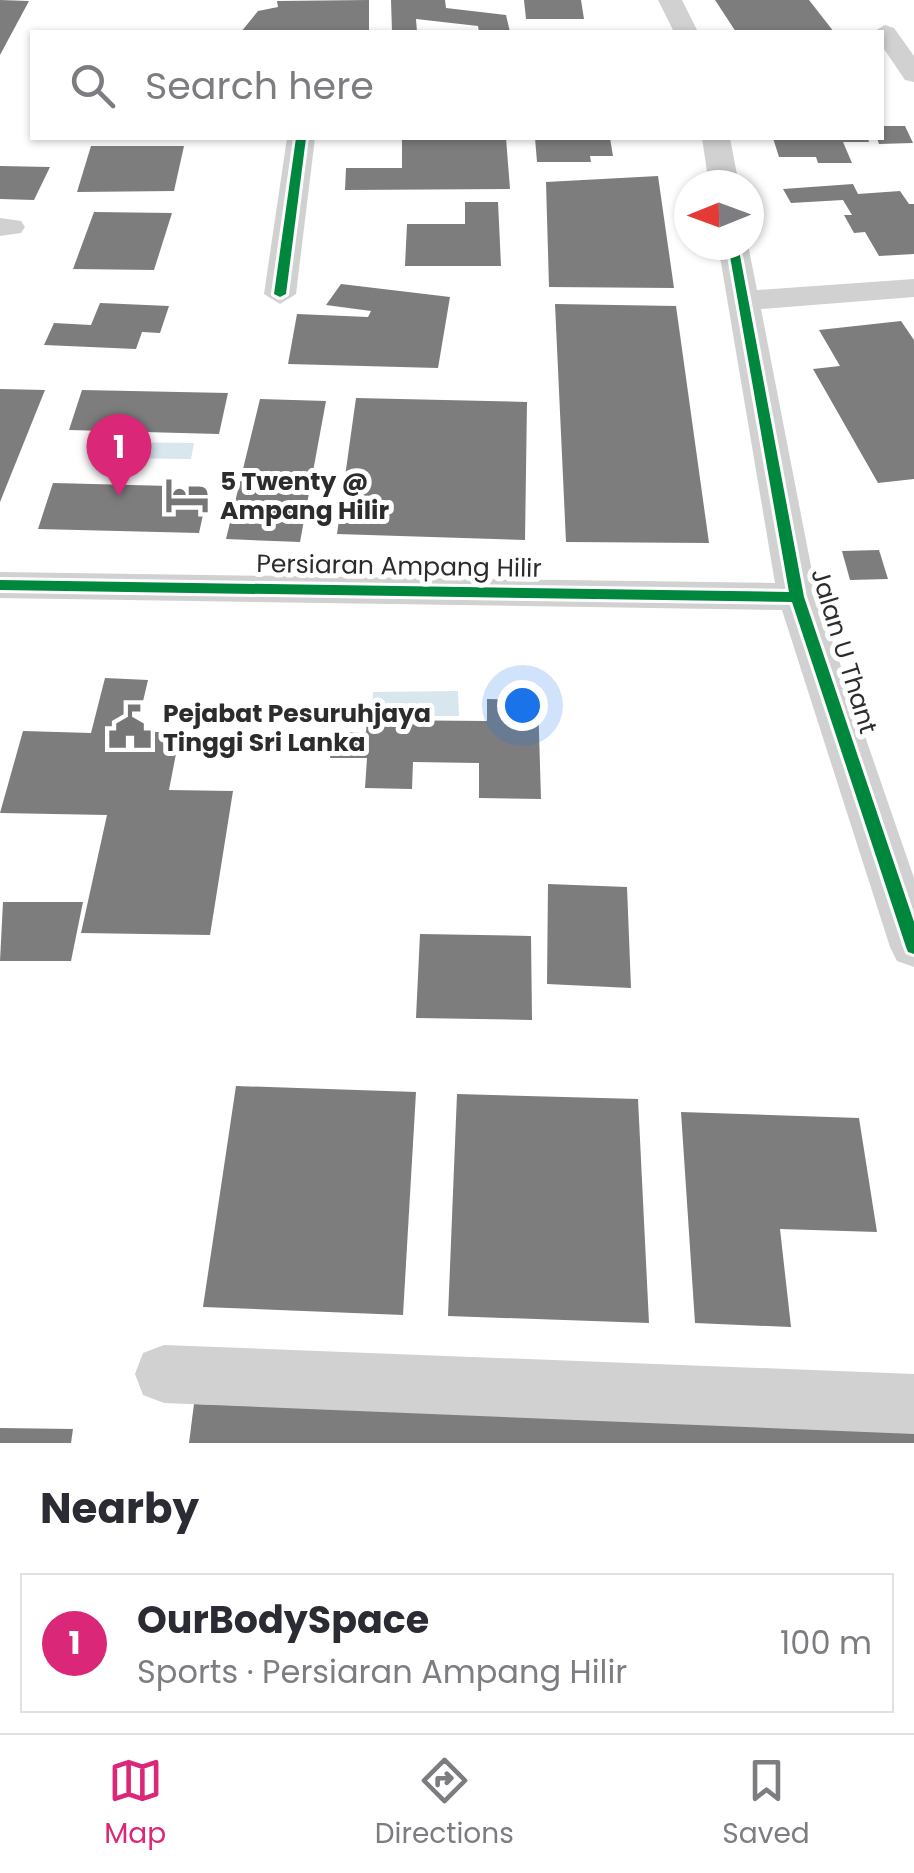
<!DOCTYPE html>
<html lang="en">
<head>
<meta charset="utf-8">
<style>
	:root { --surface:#fff; --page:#f7f7f7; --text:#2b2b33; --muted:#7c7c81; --line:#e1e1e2; --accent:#db2777 }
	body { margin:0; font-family:Poppins,sans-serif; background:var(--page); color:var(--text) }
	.compass { position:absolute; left:674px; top:170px; width:90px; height:90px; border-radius:50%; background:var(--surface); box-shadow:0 2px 8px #0004; rotate:269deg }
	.you { position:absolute; left:522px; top:705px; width:35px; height:35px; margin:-25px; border:8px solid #fff; border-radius:50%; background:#1a73e8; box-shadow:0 0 0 15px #1a73e833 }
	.badge { display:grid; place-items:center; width:65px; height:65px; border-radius:50%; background:var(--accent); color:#fff; font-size:32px; font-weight:700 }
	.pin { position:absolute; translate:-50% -82px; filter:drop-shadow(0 2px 5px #0008) }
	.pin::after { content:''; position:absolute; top:52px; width:35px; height:30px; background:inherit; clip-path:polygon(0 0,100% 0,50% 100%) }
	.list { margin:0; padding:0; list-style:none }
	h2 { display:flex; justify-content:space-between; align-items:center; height:130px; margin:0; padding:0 40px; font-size:42px }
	h2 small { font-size:32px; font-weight:400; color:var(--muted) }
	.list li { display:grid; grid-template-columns:65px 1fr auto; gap:30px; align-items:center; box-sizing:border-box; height:140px; margin:0 20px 20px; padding:0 20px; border:2px solid var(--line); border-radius:0px }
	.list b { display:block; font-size:38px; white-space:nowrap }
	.list p { margin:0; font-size:32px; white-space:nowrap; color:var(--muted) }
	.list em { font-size:32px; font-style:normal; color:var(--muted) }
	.icon { flex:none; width:55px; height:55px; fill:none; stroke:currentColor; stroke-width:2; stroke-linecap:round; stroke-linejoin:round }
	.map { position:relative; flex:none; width:914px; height:1443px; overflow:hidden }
	.search { position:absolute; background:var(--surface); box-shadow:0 2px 8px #0004; left:30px; right:30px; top:30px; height:110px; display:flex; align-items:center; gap:25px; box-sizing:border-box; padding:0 35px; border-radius:0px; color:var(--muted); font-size:38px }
	.sheet { height:290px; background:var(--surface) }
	nav { display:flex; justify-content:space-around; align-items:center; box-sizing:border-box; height:140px; border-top:2px solid var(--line); background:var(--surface); font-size:28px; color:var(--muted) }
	nav a { display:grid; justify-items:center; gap:5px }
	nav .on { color:var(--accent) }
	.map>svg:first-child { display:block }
	.water { fill:#d8e6ee }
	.building { fill:#7d7d7d }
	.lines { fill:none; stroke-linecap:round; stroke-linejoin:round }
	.minor { fill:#d1d1d1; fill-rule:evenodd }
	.cycleway-casing { stroke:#fff; stroke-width:6 }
	.cycleway { fill:#00873e; fill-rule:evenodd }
	.labels { text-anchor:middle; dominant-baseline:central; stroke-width:10; stroke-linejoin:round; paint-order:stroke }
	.poi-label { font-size:25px; font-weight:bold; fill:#2c2c2c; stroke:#fff; text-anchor:start }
	.street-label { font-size:25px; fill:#2c2c2c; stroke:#fff }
</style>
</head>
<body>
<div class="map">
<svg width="914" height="1443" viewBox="0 0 914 1443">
	<rect width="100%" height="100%" fill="#fff"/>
	<!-- water -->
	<g class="water">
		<path d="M 110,442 L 194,443 L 191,459 L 106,458 Z"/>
		<path d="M 458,691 L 459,716 L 372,716 L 373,692 Z"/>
	</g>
	<!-- building -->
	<g class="building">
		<path d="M 0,0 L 29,1 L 0,55 Z"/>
		<path d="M 369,0 L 369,32 L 241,32 L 258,11 L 278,7 L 277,1 Z"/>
		<path d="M 391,0 L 445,0 L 446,8 L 506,15 L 510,32 L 479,32 L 478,26 L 416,19 L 417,32 L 392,32 Z"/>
		<path d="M 524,0 L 581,0 L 584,19 L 526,19 Z"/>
		<path d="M 715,0 L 809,0 L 834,32 L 736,32 Z"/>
		<path d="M 882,126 L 905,126 L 913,143 L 879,144 L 877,138 L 882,138 Z"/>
		<path d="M 402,138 L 506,138 L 510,189 L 345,190 L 346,168 L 402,168 Z"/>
		<path d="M 535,138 L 610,138 L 613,156 L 590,156 L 591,162 L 537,162 Z"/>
		<path d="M 773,138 L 868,138 L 869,142 L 843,142 L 852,163 L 818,163 L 816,157 L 779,157 Z"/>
		<path d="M 91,146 L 184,146 L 174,191 L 77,192 Z"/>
		<path d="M 0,166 L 50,167 L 34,200 L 0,199 Z"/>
		<path d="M 658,176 L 674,288 L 549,287 L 546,182 Z"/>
		<path d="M 853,184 L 858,194 L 900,191 L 909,204 L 914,204 L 914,254 L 879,256 L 865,232 L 854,233 L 844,215 L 852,215 L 843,200 L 791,203 L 783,189 Z"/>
		<path d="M 465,202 L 498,202 L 501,266 L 405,266 L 407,224 L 465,224 Z"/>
		<path d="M 94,212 L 172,213 L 154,270 L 73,269 Z"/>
		<path d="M 341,284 L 450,297 L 438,368 L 288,364 L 297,314 L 368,317 L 371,311 L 326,305 Z"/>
		<path d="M 100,303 L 169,306 L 160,333 L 142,332 L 136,349 L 44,345 L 54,323 L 91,325 Z"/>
		<path d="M 555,304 L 676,306 L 709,543 L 566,542 Z"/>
		<path d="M 901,321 L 914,340 L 914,479 L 878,483 L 813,369 L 840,366 L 819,330 Z"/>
		<path d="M 0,389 L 45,390 L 0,502 Z"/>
		<path d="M 82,390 L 228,393 L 219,434 L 69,430 Z"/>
		<path d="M 356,398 L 527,402 L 525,540 L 337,534 Z"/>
		<path d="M 260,399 L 326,401 L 300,542 L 226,539 Z"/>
		<path d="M 53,483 L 209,487 L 199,533 L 38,529 Z"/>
		<path d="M 879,550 L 888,579 L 850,580 L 842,551 Z"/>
		<path d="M 105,678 L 148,680 L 136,731 L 180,733 L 169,790 L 233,791 L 210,935 L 81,933 L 107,815 L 0,813 L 23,731 L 91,733 Z"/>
		<path d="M 487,699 L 538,700 L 541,799 L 479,798 L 479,763 L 413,762 L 412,789 L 365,788 L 367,758 L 330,758 L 333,732 L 366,732 L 367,720 L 487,721 Z"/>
		<path d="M 548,884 L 627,887 L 631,988 L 547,984 Z"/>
		<path d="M 3,902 L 83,902 L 71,961 L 0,961 Z"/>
		<path d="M 420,934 L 531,936 L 532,1020 L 416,1018 Z"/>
		<path d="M 236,1086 L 416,1092 L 403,1315 L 203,1307 Z"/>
		<path d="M 457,1094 L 638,1099 L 649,1323 L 448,1316 Z"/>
		<path d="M 681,1112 L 859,1118 L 877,1232 L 780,1229 L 791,1327 L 695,1323 Z"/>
		<path d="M 194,1404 L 914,1426 L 914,1443 L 189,1443 Z"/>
		<path d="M 0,1428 L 73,1429 L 71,1443 L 0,1443 Z"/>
	</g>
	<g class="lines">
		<!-- minor -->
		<g class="minor">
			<path d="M 658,0 L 682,0 L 698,32 L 674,32 Z"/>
			<path d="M 885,25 L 894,28 L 914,56 L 914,82 L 905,80 L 882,46 L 882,32 L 873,32 Z"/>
			<path d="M 287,138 L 315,138 L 296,294 L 280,304 L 264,294 Z"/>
			<path d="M 702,138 L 730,138 L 739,185 L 709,185 Z"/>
			<path d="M 0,218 L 21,221 L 25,227 L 21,233 L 0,236 Z"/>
			<path d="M 718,245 L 748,245 L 757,290 L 914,279 L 914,297 L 761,309 L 817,597 L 914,878 L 914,967 L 897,961 L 890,947 L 782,610 L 0,598 L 0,572 L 775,583 Z"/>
			<path d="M 164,1345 L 914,1374 L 914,1434 L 164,1403 L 143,1395 L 135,1374 L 143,1353 Z"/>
		</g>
		<!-- cycleway casing -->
		<g class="cycleway-casing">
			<g id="cycleway">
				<path d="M 296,138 L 306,138 L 286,294 L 280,297 L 274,294 Z"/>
				<path d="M 728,245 L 738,245 L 804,597 L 914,922 L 914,954 L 908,952 L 906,947 L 792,602 L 0,590 L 0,580 L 789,592 Z"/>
			</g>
		</g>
		<!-- cycleway -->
		<use href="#cycleway" class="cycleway"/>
	</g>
	<!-- icons -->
	<defs>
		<g id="hotel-bare" transform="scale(3.45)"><path d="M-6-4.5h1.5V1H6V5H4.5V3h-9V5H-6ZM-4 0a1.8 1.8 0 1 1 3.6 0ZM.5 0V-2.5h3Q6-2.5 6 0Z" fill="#767676" stroke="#fff" stroke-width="2.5" paint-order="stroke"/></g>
		<g id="civic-bare" transform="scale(3.45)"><path d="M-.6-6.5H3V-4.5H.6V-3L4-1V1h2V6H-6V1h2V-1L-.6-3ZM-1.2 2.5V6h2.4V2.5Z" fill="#767676" stroke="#fff" stroke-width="2.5" paint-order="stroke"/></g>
	</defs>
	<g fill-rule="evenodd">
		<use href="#hotel-bare" x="187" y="495"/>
		<use href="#civic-bare" x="130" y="727"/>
	</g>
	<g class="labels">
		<!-- poi labels -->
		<g class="poi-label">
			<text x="220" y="481">5 Twenty @<tspan x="220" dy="29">Ampang Hilir</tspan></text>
			<text x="163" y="713">Pejabat Pesuruhjaya<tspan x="163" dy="29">Tinggi Sri Lanka</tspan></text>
		</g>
		<!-- street labels -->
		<g class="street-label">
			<text transform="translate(399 566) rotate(1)">Persiaran Ampang Hilir</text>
			<text transform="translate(844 651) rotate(73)">Jalan U Thant</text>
		</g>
	</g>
</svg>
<svg class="compass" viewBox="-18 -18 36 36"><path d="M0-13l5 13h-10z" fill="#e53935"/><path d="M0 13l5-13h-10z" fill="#7c7c81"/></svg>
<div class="you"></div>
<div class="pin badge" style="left:119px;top:496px">1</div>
<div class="search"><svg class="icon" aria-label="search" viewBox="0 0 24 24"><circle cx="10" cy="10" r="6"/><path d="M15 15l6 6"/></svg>Search here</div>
</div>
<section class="sheet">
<h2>Nearby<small></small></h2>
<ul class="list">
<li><span class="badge">1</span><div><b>OurBodySpace</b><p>Sports · Persiaran Ampang Hilir</p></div><em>100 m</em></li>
</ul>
</section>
<nav>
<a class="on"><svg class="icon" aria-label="map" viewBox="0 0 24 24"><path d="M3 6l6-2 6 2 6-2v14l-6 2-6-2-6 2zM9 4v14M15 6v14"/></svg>Map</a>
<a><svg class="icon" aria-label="directions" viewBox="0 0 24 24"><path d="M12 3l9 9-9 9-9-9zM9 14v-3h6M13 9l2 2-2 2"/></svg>Directions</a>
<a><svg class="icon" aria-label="saved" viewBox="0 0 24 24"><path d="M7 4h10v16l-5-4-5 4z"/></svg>Saved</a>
</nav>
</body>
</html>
